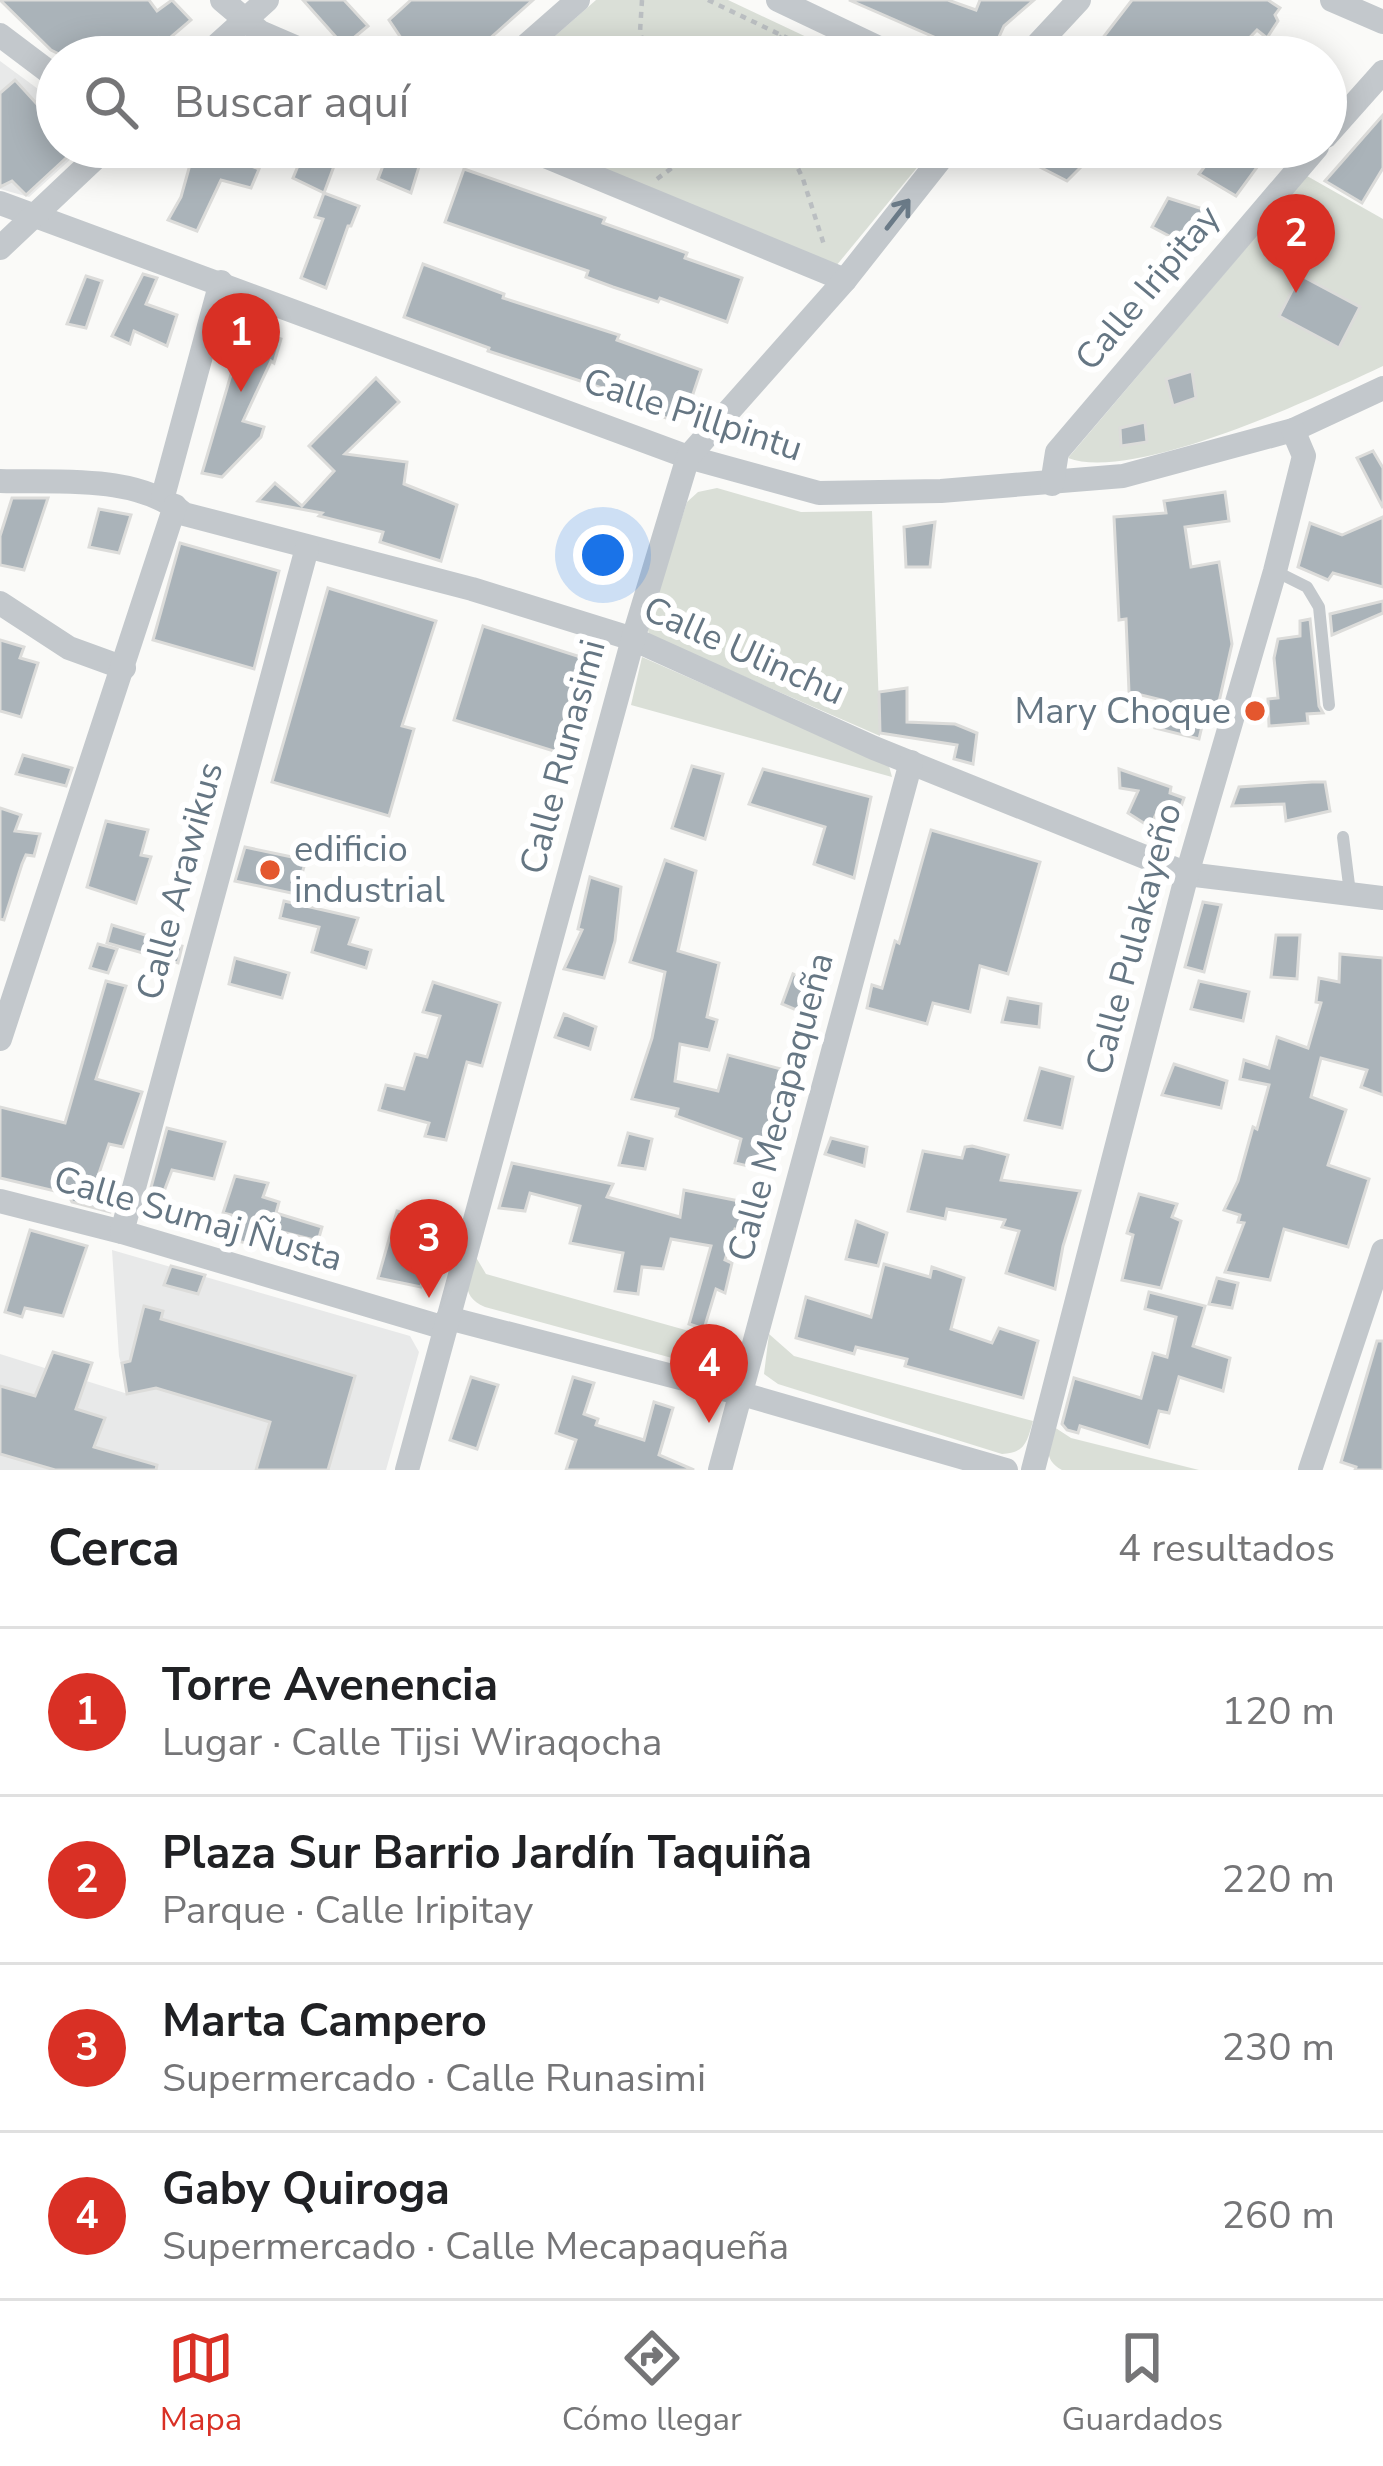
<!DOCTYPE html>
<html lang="es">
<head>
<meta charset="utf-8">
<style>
	:root { --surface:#fff; --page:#f2f2f2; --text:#202124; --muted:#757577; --line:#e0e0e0; --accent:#d93025 }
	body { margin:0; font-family:"Nunito Sans",sans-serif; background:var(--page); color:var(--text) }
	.you { position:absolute; left:603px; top:555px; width:42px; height:42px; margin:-30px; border:9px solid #fff; border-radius:50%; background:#1a73e8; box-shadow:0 0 0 18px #1a73e833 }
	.badge { display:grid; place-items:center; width:78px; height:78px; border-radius:50%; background:var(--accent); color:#fff; font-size:39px; font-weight:700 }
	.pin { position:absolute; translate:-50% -99px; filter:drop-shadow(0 3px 6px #0008) }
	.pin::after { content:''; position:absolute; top:63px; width:42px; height:36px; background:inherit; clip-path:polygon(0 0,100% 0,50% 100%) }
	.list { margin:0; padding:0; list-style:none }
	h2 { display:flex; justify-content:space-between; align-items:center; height:156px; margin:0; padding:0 48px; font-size:51px }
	h2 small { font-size:39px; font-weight:400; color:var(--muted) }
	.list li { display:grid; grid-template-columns:78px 1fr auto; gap:36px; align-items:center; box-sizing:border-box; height:168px; padding:0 48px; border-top:3px solid var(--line) }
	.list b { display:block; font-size:45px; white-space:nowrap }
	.list p { margin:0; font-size:39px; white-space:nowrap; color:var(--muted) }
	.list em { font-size:39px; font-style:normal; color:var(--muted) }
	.icon { flex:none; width:66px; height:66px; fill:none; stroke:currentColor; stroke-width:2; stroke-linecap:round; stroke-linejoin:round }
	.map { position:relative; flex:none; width:1383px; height:1470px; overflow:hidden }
	.search { position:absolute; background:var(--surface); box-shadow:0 6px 30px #0003; left:36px; right:36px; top:36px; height:132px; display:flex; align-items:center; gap:30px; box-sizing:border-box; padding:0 42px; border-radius:66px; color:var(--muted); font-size:45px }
	.sheet { height:828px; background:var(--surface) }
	nav { display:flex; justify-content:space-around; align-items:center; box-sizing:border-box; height:168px; border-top:3px solid var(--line); background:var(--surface); font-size:33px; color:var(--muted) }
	nav a { display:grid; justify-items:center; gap:6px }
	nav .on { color:var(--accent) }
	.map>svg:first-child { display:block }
	.built { fill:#e8e9e9 }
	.green { fill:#dadfd7 }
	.building { fill:#aab3b9; stroke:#dcdcda; stroke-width:3 }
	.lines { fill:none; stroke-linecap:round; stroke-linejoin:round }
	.path { stroke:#bbbfc2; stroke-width:4.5; stroke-dasharray:6 6; stroke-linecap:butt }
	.service { stroke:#c3c8cc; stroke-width:12 }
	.minor { stroke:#c3c8cc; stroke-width:24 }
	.oneway { stroke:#6a7a87 }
	.poi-dot { fill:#e4572e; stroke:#fff; stroke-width:4.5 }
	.labels { text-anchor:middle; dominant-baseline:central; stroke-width:12; stroke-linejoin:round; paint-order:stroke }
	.street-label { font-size:36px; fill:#657683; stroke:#fff }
	.poi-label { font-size:36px; fill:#657683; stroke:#fff; text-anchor:end }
</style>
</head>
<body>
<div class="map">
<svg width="1383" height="1470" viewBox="0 0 1383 1470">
	<rect width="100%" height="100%" fill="#fafaf8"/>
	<!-- built -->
	<g class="built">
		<path d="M 0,61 L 57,103 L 57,147 L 84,147 L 29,197 L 0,189 Z"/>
		<path d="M 112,1250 L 410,1336 L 419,1352 L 386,1470 L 0,1470 L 0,1354 L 128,1394 L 119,1356 Z"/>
	</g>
	<!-- green -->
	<g class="green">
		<path d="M 596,0 L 728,0 L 849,57 L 531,57 Z"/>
		<path d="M 541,147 L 934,147 L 836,266 Z"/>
		<path d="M 1307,176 L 1383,219 L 1383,366 C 1319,396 1134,483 1068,458 Z"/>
		<path d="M 717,488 L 801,512 L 872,511 L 880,736 L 649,635 L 647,625 L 687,502 L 698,492 Z"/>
		<path d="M 642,657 L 889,766 L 892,777 L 631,705 Z"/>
		<path d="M 472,1258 L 477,1259 L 486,1274 L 739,1345 L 735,1360 L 727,1370 L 716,1370 L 485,1307 C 460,1296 467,1280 472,1258 Z"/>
		<path d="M 769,1334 L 794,1356 L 1033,1421 C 1027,1441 1026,1453 1002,1454 L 778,1384 L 764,1374 Z"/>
		<path d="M 1051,1425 L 1071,1438 L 1199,1470 L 1062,1470 C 1042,1459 1049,1445 1051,1425 Z"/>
	</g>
	<!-- building -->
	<g class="building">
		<path d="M 0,0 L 149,0 L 157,11 L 172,0 L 191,20 L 164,43 L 159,38 L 143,57 L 65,57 L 51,50 Z"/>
		<path d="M 303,0 L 344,0 L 368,26 L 344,46 Z"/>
		<path d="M 411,0 L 533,0 L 469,57 L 394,57 L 407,47 L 389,20 Z"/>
		<path d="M 849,0 L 948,0 L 976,10 L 980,0 L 1034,0 L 1004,26 L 990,57 L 955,57 L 959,48 Z"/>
		<path d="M 1132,0 L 1268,0 L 1280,8 L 1275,15 L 1278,21 L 1267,38 L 1257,30 L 1231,57 L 1088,57 Z"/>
		<path d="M 15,80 L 57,126 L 57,147 L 78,147 L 26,195 L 12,181 L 0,187 L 0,93 Z"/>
		<path d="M 1383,115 L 1383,168 L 1362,203 L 1325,181 Z"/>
		<path d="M 160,147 L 204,147 L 259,169 L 251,188 L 221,180 L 197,231 L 168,220 L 181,197 L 191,161 Z"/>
		<path d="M 390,147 L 425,147 L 411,193 L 378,179 Z"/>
		<path d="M 1034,147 L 1101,147 L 1067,181 L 1036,165 L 1043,156 Z"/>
		<path d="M 1219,147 L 1228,147 L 1258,166 L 1236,196 L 1199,174 Z"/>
		<path d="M 320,153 L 337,158 L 324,193 L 293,178 L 300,161 L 316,165 Z"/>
		<path d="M 464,169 L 605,218 L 603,223 L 687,253 L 685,258 L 742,278 L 727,322 L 660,298 L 658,302 L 613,287 L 586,277 L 588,271 L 445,222 Z"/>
		<path d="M 324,193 L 359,206 L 351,226 L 348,226 L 326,288 L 301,278 L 323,219 L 315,217 Z"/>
		<path d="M 1168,198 L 1206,210 L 1194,249 L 1152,227 Z"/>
		<path d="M 423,264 L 504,294 L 503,298 L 619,335 L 617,340 L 701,370 L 686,415 L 676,411 L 672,420 L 627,405 L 600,394 L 602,388 L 488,351 L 489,348 L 404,317 Z"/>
		<path d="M 143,274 L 157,278 L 146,304 L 177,315 L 167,346 L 134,331 L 130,344 L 112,336 Z"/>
		<path d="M 1300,275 L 1360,307 L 1339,348 L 1279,316 Z"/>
		<path d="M 86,276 L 102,281 L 86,328 L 67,324 Z"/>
		<path d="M 245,327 L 281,339 L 274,363 L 271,361 L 243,421 L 264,427 L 261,437 L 222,477 L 202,473 Z"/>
		<path d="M 1192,371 L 1196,398 L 1173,406 L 1166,379 Z"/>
		<path d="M 376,378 L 399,402 L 345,454 L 407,462 L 404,484 L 457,505 L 441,561 L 380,542 L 383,532 L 319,516 L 322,513 L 258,501 L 275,483 L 302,506 L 334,471 L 309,446 Z"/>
		<path d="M 1145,422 L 1147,442 L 1121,446 L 1120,428 Z"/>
		<path d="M 1373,451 L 1383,468 L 1383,508 L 1357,458 Z"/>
		<path d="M 1225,492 L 1229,521 L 1185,527 L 1191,567 L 1219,562 L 1232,644 L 1216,715 L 1205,713 L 1199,739 L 1155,728 L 1162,700 L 1129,692 L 1126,619 L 1119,620 L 1114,517 L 1166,513 L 1164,501 Z"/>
		<path d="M 12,498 L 48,498 L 24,570 L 0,565 L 0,536 Z"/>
		<path d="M 99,509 L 131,515 L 119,553 L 89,547 Z"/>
		<path d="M 1383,517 L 1383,587 L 1333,573 L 1328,580 L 1298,567 L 1310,523 L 1342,535 Z"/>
		<path d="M 935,522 L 930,567 L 906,567 L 904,527 Z"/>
		<path d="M 180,543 L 279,571 L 254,669 L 153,640 Z"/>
		<path d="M 328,588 L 436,621 L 402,726 L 414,729 L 389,816 L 272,782 Z"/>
		<path d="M 1383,601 L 1383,613 L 1332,635 L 1330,614 Z"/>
		<path d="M 1310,619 L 1319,706 L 1323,713 L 1307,714 L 1308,723 L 1269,726 L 1268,699 L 1278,698 L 1274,658 L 1278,639 L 1300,636 L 1300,621 Z"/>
		<path d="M 483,626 L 590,660 L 560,753 L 454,720 Z"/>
		<path d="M 0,640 L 24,647 L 20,658 L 38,663 L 21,717 L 0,711 Z"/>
		<path d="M 907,688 L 907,722 L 955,724 L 977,733 L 973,764 L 954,759 L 957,745 L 880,733 L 879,692 Z"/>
		<path d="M 23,755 L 72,768 L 66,786 L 16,774 Z"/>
		<path d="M 692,766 L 723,774 L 705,839 L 672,828 Z"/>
		<path d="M 763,769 L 871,797 L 854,878 L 814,864 L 825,827 L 749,804 Z"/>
		<path d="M 1119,769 L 1171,787 L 1170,793 L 1184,798 L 1178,815 L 1159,808 L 1150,827 L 1128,813 L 1138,791 L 1120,788 Z"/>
		<path d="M 1312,782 L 1325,782 L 1330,811 L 1286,821 L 1284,804 L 1232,806 L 1239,787 Z"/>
		<path d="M 0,808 L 21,815 L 15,831 L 40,834 L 34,856 L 26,855 L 22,864 L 4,920 L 0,919 Z"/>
		<path d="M 106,821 L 148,830 L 141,855 L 151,857 L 136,903 L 87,887 Z"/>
		<path d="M 931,830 L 1040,862 L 1008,974 L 980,966 L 970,1012 L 933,1003 L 927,1024 L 867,1008 L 872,985 L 882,988 L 895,941 L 899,943 Z"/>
		<path d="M 245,847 L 306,860 L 296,894 L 235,881 Z"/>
		<path d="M 665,860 L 696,871 L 678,951 L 719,963 L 707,1017 L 717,1020 L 709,1050 L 680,1044 L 675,1081 L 718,1091 L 728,1055 L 796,1073 L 786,1095 L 783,1094 L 772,1140 L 779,1141 L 769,1171 L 735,1163 L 741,1139 L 676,1116 L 678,1109 L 632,1099 L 652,1038 L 665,972 L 630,962 Z"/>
		<path d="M 590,877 L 621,887 L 615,941 L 604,978 L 564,969 L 582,930 L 578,929 Z"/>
		<path d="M 284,901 L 358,918 L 349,944 L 371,950 L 366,968 L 312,952 L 319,927 L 280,918 Z"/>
		<path d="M 1203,902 L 1221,905 L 1204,972 L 1185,967 Z"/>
		<path d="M 112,925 L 182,946 L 178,963 L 107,943 Z"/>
		<path d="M 1276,935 L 1300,935 L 1297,979 L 1271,977 Z"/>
		<path d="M 98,944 L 117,949 L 108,973 L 90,968 Z"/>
		<path d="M 1340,954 L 1383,958 L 1383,1095 L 1361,1087 L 1367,1070 L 1321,1058 L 1311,1097 L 1346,1110 L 1328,1165 L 1369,1179 L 1348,1247 L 1284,1229 L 1270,1280 L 1225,1272 L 1244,1223 L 1238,1222 L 1240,1215 L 1224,1210 L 1238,1181 L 1253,1127 L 1257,1129 L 1269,1085 L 1240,1079 L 1244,1060 L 1269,1068 L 1277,1037 L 1308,1048 L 1321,1003 L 1316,1002 L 1319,978 L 1339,982 Z"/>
		<path d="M 235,958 L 289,973 L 282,998 L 229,984 Z"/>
		<path d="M 793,974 L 818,984 L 806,1014 L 782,1004 Z"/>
		<path d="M 106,981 L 126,986 L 96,1079 L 142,1092 L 123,1147 L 109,1144 L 94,1188 L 115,1194 L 110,1212 L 72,1202 L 68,1194 L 0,1178 L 0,1107 L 65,1123 Z"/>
		<path d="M 1199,981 L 1249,992 L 1243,1021 L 1191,1009 Z"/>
		<path d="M 433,982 L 500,1003 L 482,1066 L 467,1062 L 446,1140 L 425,1136 L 429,1123 L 379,1110 L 386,1085 L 404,1089 L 415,1054 L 427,1057 L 440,1016 L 423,1012 Z"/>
		<path d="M 1008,998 L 1041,1004 L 1039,1027 L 1002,1022 Z"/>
		<path d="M 564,1014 L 596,1027 L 590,1049 L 555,1037 Z"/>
		<path d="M 1174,1064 L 1227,1081 L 1221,1108 L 1162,1095 Z"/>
		<path d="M 1040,1068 L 1073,1077 L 1062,1128 L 1025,1120 Z"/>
		<path d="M 167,1128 L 225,1142 L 214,1179 L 172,1170 L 157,1210 L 146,1206 Z"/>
		<path d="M 628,1133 L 652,1139 L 645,1169 L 619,1165 Z"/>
		<path d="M 831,1138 L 867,1147 L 864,1166 L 825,1154 Z"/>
		<path d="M 972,1146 L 1008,1155 L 1001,1180 L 1080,1191 L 1063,1246 L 1055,1289 L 1006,1273 L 1019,1231 L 1002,1227 L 1005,1220 L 947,1209 L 945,1219 L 908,1211 L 923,1151 L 962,1158 L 965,1147 Z"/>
		<path d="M 512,1163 L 613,1184 L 607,1197 L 680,1217 L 684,1190 L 754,1204 L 746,1231 L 735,1229 L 725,1260 L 732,1263 L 725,1293 L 716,1289 L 704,1329 L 689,1324 L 711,1246 L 671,1239 L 663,1269 L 642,1267 L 638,1294 L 615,1291 L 623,1253 L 570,1243 L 580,1206 L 530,1193 L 525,1211 L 499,1208 Z"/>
		<path d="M 235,1176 L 268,1183 L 263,1197 L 279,1202 L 276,1213 L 322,1227 L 318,1241 L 271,1229 L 268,1240 L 253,1236 L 250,1244 L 225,1238 L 232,1215 L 223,1213 Z"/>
		<path d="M 1139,1194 L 1177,1204 L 1172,1217 L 1181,1221 L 1161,1288 L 1122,1280 L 1133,1235 L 1127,1233 Z"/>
		<path d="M 397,1211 L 440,1223 L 421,1287 L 378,1278 Z"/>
		<path d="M 856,1221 L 887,1233 L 878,1266 L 846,1259 Z"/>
		<path d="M 30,1230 L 87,1246 L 63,1316 L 25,1308 L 22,1317 L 5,1312 Z"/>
		<path d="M 884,1264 L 930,1277 L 932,1267 L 964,1278 L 951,1329 L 992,1343 L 999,1328 L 1038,1341 L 1023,1398 L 905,1366 L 907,1359 L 856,1347 L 854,1354 L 796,1338 L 806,1297 L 871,1317 Z"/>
		<path d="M 171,1266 L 205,1275 L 198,1294 L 164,1285 Z"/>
		<path d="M 1217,1278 L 1238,1283 L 1232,1308 L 1209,1304 Z"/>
		<path d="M 1149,1292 L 1205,1306 L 1193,1346 L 1230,1358 L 1223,1391 L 1179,1377 L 1169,1413 L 1159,1411 L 1149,1447 L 1080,1426 L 1078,1433 L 1067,1430 L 1062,1424 L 1074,1378 L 1141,1398 L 1153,1353 L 1167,1357 L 1176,1317 L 1145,1309 Z"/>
		<path d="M 144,1306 L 163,1311 L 161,1319 L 355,1376 L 328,1470 L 256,1470 L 270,1422 L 156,1388 L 127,1394 L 122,1363 L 130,1361 Z"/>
		<path d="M 1377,1341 L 1383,1341 L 1383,1470 L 1355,1470 L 1356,1467 L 1341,1462 Z"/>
		<path d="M 53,1352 L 92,1363 L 76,1409 L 105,1418 L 94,1447 L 157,1465 L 156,1470 L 55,1470 L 0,1454 L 0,1386 L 35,1396 Z"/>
		<path d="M 471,1377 L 498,1385 L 477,1449 L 450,1440 Z"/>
		<path d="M 573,1377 L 594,1383 L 584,1414 L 598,1419 L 596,1425 L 644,1440 L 654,1402 L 673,1408 L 659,1455 L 694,1470 L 566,1470 L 576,1440 L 556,1433 Z"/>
	</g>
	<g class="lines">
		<!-- path -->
		<g class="path">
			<path d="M 642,0 L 640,32 L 647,57"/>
			<path d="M 708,0 L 827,57"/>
			<path d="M 591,51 L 597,57"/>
			<path d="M 764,57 L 782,36"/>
			<path d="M 713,147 L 791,153 L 861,147"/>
			<path d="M 788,147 L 803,179 L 825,248"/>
			<path d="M 657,179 L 700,147"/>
		</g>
		<!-- service -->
		<g class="service">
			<path d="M 1275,571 L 1307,587 L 1319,607 L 1329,705"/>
			<path d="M 1343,837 L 1350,893"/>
		</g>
		<!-- minor -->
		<g class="minor">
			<path d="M 222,0 L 260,32 L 318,57"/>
			<path d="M 778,0 L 898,57"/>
			<path d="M 1332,0 L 1383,22"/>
			<path d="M 0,35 L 57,78"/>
			<path d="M 204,57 L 267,0"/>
			<path d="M 513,57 L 578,0"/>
			<path d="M 1026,57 L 1079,0"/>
			<path d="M 1326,136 L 1383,72"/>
			<path d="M 523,147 L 845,280"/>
			<path d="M 0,203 L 688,457 L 819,493 L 941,491 L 1123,476 L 1293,430 L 1383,388"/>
			<path d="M 0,248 L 107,147"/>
			<path d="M 0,481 C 59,483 137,474 184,514 L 472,589 L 633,639 L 874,748 L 1187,874 L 1383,898"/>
			<path d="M 1052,484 L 1057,452 L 1317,147"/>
			<path d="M 163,496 L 221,282"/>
			<path d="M 0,603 L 69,648 L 124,668"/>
			<path d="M 0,1039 L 175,506"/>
			<path d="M 0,1201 L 122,1232 L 445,1328"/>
			<path d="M 122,1232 L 307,548"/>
			<path d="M 448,1318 L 742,1394 L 1006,1470"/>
			<path d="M 407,1470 L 633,639 L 688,457 L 845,280 L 950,147"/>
			<path d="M 720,1470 L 911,762"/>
			<path d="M 1033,1470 L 1187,874 L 1275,571 L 1304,456 L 1293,430"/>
			<path d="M 1310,1470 L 1383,1251"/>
		</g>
	</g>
	<!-- one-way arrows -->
	<defs><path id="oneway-shaft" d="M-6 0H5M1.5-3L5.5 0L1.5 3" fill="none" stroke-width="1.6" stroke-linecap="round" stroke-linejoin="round" transform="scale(3)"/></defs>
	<use class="oneway" href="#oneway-shaft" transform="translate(898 214) rotate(-52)"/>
	<!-- markers -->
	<g class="poi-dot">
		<circle cx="1255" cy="711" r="12"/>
		<circle cx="270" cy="870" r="12"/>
	</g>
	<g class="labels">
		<!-- street labels -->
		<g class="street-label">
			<text transform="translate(1148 288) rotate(-50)">Calle Iripitay</text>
			<text transform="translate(693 415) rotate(18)">Calle Pillpintu</text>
			<text transform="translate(744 651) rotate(24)">Calle Ulinchu</text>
			<text transform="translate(563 757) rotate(-75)">Calle Runasimi</text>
			<text transform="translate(180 881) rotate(-75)">Calle Arawikus</text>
			<text transform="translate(1134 939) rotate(-75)">Calle Pulakayeño</text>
			<text transform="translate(781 1107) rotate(-75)">Calle Mecapaqueña</text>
			<text transform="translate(198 1219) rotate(16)">Calle Sumaj Ñusta</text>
		</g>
		<!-- poi labels -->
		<g class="poi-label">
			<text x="1231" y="711">Mary Choque</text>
			<text x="294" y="849" text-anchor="start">edificio<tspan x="294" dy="41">industrial</tspan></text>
		</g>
	</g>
</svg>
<div class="you"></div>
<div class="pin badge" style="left:241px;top:392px">1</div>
<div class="pin badge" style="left:1296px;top:293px">2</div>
<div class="pin badge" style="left:429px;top:1298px">3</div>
<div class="pin badge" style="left:709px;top:1423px">4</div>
<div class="search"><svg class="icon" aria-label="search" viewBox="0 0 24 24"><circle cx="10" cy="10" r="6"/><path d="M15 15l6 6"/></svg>Buscar aquí</div>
</div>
<section class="sheet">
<h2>Cerca<small>4 resultados</small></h2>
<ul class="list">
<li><span class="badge">1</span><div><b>Torre Avenencia</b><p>Lugar · Calle Tijsi Wiraqocha</p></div><em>120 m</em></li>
<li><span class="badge">2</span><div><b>Plaza Sur Barrio Jardín Taquiña</b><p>Parque · Calle Iripitay</p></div><em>220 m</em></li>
<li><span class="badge">3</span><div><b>Marta Campero</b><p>Supermercado · Calle Runasimi</p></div><em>230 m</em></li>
<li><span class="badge">4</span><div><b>Gaby Quiroga</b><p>Supermercado · Calle Mecapaqueña</p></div><em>260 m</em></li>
</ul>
</section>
<nav>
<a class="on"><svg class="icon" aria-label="map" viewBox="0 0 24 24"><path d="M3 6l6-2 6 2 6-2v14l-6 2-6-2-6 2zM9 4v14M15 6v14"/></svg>Mapa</a>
<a><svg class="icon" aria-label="directions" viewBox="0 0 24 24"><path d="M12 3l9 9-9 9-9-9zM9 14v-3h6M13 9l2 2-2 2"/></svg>Cómo llegar</a>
<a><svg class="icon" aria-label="saved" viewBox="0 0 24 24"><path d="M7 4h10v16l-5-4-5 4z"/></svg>Guardados</a>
</nav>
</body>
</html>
